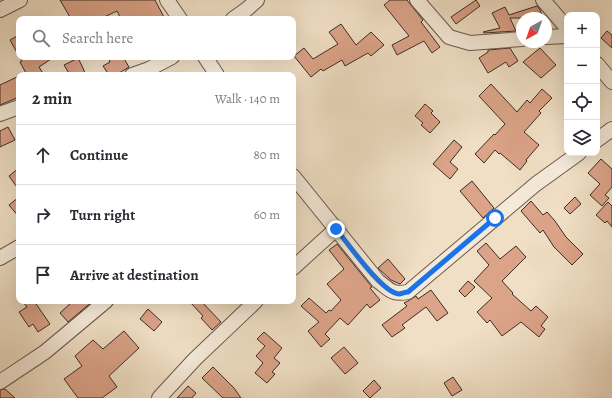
<!DOCTYPE html>
<html lang="en">
<head>
<meta charset="utf-8">
<style>
	:root { --surface:#fff; --page:#f7f7f7; --text:#2b2b33; --muted:#7c7c81; --line:#e1e1e2 }
	body { margin:0; font-family:Alegreya,serif; background:var(--page); color:var(--text) }
	.controls { position:absolute; right:12px; top:12px; display:grid; overflow:hidden; border-radius:8px; box-shadow:0 4px 16px #0002 }
	.controls button { width:36px; height:36px; display:grid; place-items:center; padding:0; border:0; border-bottom:1px solid var(--line); background:var(--surface); color:var(--text); font:20px sans-serif }
	.compass { position:absolute; left:516px; top:12px; width:36px; height:36px; border-radius:50%; background:var(--surface); box-shadow:0 4px 16px #0002; rotate:220deg }
	.stop { position:absolute; width:12px; height:12px; margin:-9px; border:3px solid #1a73e8; border-radius:50%; background:#fff }
	.stop.end { background:#1a73e8; border-color:#fff; box-shadow:0 1px 4px #0008 }
	.list { margin:0; padding:0; list-style:none }
	h2 { display:flex; justify-content:space-between; align-items:center; height:52px; margin:0; padding:0 16px; font-size:17px }
	h2 small { font-size:13px; font-weight:400; color:var(--muted) }
	.list li { display:grid; grid-template-columns:26px 1fr auto; gap:12px; align-items:center; box-sizing:border-box; height:60px; padding:0 16px; border-top:1px solid var(--line) }
	.list b { display:block; font-size:15px; white-space:nowrap }
	.list em { font-size:13px; font-style:normal; color:var(--muted) }
	.icon { flex:none; width:22px; height:22px; fill:none; stroke:currentColor; stroke-width:2; stroke-linecap:round; stroke-linejoin:round }
	.map { position:relative; flex:none; width:612px; height:398px; overflow:hidden }
	.search { position:absolute; background:var(--surface); box-shadow:0 4px 16px #0002; left:16px; top:16px; width:280px; height:44px; display:flex; align-items:center; gap:10px; box-sizing:border-box; padding:0 14px; border-radius:8px; color:var(--muted); font-size:15px }
	.panel { position:absolute; background:var(--surface); box-shadow:0 4px 16px #0002; left:16px; top:72px; width:280px; height:232px; border-radius:8px }
	.map>svg:first-child { display:block }
	.building { fill:#dba388; stroke:#3f2c26 }
	.lines { fill:none; stroke-linecap:round; stroke-linejoin:round }
	.minor-casing { stroke:#6b594e; stroke-width:16 }
	.minor { stroke:#f5ead9; stroke-width:14 }
	.route { stroke:#1a73e8; stroke-width:5 }
</style>
</head>
<body>
<div class="map">
<svg width="612" height="398" viewBox="0 0 612 398">
	<rect width="100%" height="100%" fill="#f0dfc5"/>
	<filter id="stains"><feTurbulence type="fractalNoise" baseFrequency=".005" numOctaves="4"/><feColorMatrix values="0 0 0 0 .2 0 0 0 0 .09 0 0 0 0 .02 0 0 0 .5 -.17"/></filter>
	<radialGradient id="worn" r=".72"><stop offset=".6" stop-color="#630" stop-opacity="0"/><stop offset="1" stop-color="#630" stop-opacity=".3"/></radialGradient>
	<!-- building -->
	<g class="building">
		<path d="M 60,0 L 155,0 L 165,19 L 121,19 L 117,11 L 100,19 L 71,19 Z"/>
		<path d="M 390,0 L 407,0 L 423,20 L 421,22 L 440,47 L 432,53 L 424,41 L 397,55 L 392,45 L 409,36 L 384,5 Z"/>
		<path d="M 476,0 L 480,6 L 456,24 L 451,17 Z"/>
		<path d="M 537,6 L 540,10 L 543,18 L 510,18 L 516,31 L 484,33 L 483,32 L 500,28 L 492,13 L 505,7 L 509,15 Z"/>
		<path d="M 341,24 L 356,45 L 371,32 L 384,45 L 371,56 L 368,53 L 345,66 L 342,60 L 323,71 L 321,69 L 311,77 L 294,56 L 304,48 L 313,59 L 338,44 L 329,32 Z"/>
		<path d="M 607,31 L 612,35 L 612,48 L 601,38 Z"/>
		<path d="M 19,35 L 19,56 L 10,40 Z"/>
		<path d="M 510,48 L 518,61 L 509,67 L 506,62 L 488,73 L 479,58 L 488,52 L 488,50 Z"/>
		<path d="M 540,48 L 556,65 L 541,78 L 523,62 Z"/>
		<path d="M 19,57 L 54,57 L 39,67 L 44,75 L 27,75 L 20,62 L 22,61 Z"/>
		<path d="M 108,57 L 123,57 L 129,67 L 116,75 L 109,75 L 103,66 L 110,62 Z"/>
		<path d="M 78,58 L 82,66 L 86,75 L 70,75 L 64,65 Z"/>
		<path d="M 19,76 L 19,97 L 0,105 L 0,85 Z"/>
		<path d="M 491,84 L 517,112 L 527,100 L 530,103 L 542,89 L 552,98 L 539,111 L 541,113 L 524,132 L 539,145 L 526,160 L 527,161 L 520,170 L 500,153 L 499,154 L 495,150 L 484,163 L 475,154 L 494,134 L 495,135 L 505,124 L 479,96 Z"/>
		<path d="M 425,104 L 433,111 L 431,113 L 440,122 L 430,133 L 421,125 L 423,123 L 415,116 Z"/>
		<path d="M 8,127 L 15,140 L 0,147 L 0,131 Z"/>
		<path d="M 454,140 L 462,147 L 450,162 L 458,169 L 450,179 L 433,164 Z"/>
		<path d="M 601,159 L 612,169 L 612,187 L 605,195 L 609,198 L 602,206 L 590,195 L 600,184 L 588,173 Z"/>
		<path d="M 19,168 L 19,190 L 9,176 Z"/>
		<path d="M 472,181 L 494,208 L 483,218 L 460,191 Z"/>
		<path d="M 19,197 L 19,217 L 9,205 Z"/>
		<path d="M 575,197 L 581,204 L 570,214 L 564,208 Z"/>
		<path d="M 531,201 L 543,215 L 547,212 L 555,221 L 566,237 L 583,254 L 572,265 L 554,247 L 543,230 L 540,233 L 521,211 Z"/>
		<path d="M 608,202 L 612,206 L 612,227 L 607,221 L 605,223 L 596,215 Z"/>
		<path d="M 486,243 L 500,259 L 516,246 L 526,257 L 502,281 L 513,293 L 512,294 L 531,311 L 536,306 L 548,317 L 541,326 L 545,329 L 539,337 L 521,322 L 502,336 L 490,320 L 487,323 L 477,312 L 492,298 L 474,281 L 489,265 L 477,251 Z"/>
		<path d="M 337,244 L 372,287 L 370,288 L 380,300 L 370,308 L 367,304 L 348,325 L 340,318 L 325,334 L 330,339 L 321,347 L 308,331 L 319,322 L 301,306 L 309,298 L 326,313 L 329,310 L 331,311 L 341,300 L 327,284 L 344,269 L 329,250 Z"/>
		<path d="M 388,259 L 405,279 L 400,284 L 391,280 L 378,268 Z"/>
		<path d="M 468,281 L 475,287 L 465,297 L 459,291 Z"/>
		<path d="M 431,290 L 448,313 L 437,321 L 426,307 L 402,325 L 405,328 L 392,337 L 382,325 L 407,306 L 404,303 L 408,301 L 416,296 L 418,299 Z"/>
		<path d="M 22,301 L 34,301 L 50,324 L 38,332 L 33,324 L 29,327 L 19,312 L 27,307 Z"/>
		<path d="M 73,301 L 93,301 L 68,322 L 60,313 Z"/>
		<path d="M 189,301 L 201,301 L 221,322 L 212,330 L 201,318 L 203,316 Z"/>
		<path d="M 148,309 L 162,322 L 154,331 L 140,319 Z"/>
		<path d="M 124,331 L 139,348 L 109,376 L 117,387 L 102,398 L 78,398 L 64,379 L 82,366 L 75,356 L 93,340 L 103,349 Z"/>
		<path d="M 264,332 L 282,348 L 274,358 L 280,363 L 272,372 L 275,374 L 267,383 L 255,373 L 263,363 L 256,356 L 265,346 L 257,339 Z"/>
		<path d="M 344,347 L 358,363 L 345,374 L 331,358 Z"/>
		<path d="M 213,367 L 234,388 L 241,398 L 223,398 L 202,378 Z"/>
		<path d="M 453,377 L 462,390 L 452,396 L 444,383 Z"/>
		<path d="M 374,380 L 381,388 L 370,398 L 363,391 Z"/>
		<path d="M 188,386 L 196,393 L 192,398 L 177,398 Z"/>
		<path d="M 5,389 L 15,398 L 0,398 L 0,390 Z"/>
	</g>
	<g class="lines">
		<!-- minor casing -->
		<g class="minor-casing">
			<g id="minor">
				<path d="M 167,0 L 180,19"/>
				<path d="M 417,0 L 449,37 L 470,43 L 522,39"/>
				<path d="M 543,0 L 567,28"/>
				<path d="M 0,10 L 20,0"/>
				<path d="M 233,19 L 247,9 L 257,0"/>
				<path d="M 546,37 L 567,36"/>
				<path d="M 205,57 L 217,75"/>
				<path d="M 597,64 L 612,82"/>
				<path d="M 132,75 L 149,69 L 172,57"/>
				<path d="M 0,114 L 19,107"/>
				<path d="M 597,140 L 612,129"/>
				<path d="M 293,176 L 378,281 C 390,290 392,295 408,292 L 536,184 L 579,153"/>
				<path d="M 0,258 L 19,247"/>
				<path d="M 293,268 L 336,229"/>
				<path d="M 0,382 L 45,352 L 106,301"/>
				<path d="M 159,398 L 195,359 L 256,301"/>
			</g>
		</g>
		<!-- minor -->
		<use href="#minor" class="minor"/>
	</g>
	<g class="lines">
		<!-- route -->
		<path class="route" d="M 336,229 C 347,242 382,293 399,294 C 401,294 405,292 408,292 L 495,218"/>
	</g>
	<rect width="100%" height="100%" filter="url(#stains)"/>
	<rect width="100%" height="100%" fill="url(#worn)"/>
</svg>
<div class="controls">
<button>+</button>
<button>−</button>
<button><svg class="icon" aria-label="locate" viewBox="0 0 24 24"><circle cx="12" cy="12" r="6"/><path d="M12 2v4M12 18v4M2 12h4M18 12h4"/></svg></button>
<button><svg class="icon" aria-label="layers" viewBox="0 0 24 24"><path d="M12 4l9 5-9 5-9-5zM3 14l9 5 9-5"/></svg></button>
</div>
<svg class="compass" viewBox="-18 -18 36 36"><path d="M0-13l5 13h-10z" fill="#e53935"/><path d="M0 13l5-13h-10z" fill="#7c7c81"/></svg>
<div class="stop" style="left:495px;top:218px"></div>
<div class="stop end" style="left:336px;top:229px"></div>
<div class="search"><svg class="icon" aria-label="search" viewBox="0 0 24 24"><circle cx="10" cy="10" r="6"/><path d="M15 15l6 6"/></svg>Search here</div>
<section class="panel">
<h2>2 min<small>Walk · 140 m</small></h2>
<ul class="list">
<li><svg class="icon" aria-label="ahead" viewBox="0 0 24 24"><path d="M12 20V5M6 11l6-6 6 6"/></svg><div><b>Continue</b></div><em>80 m</em></li>
<li><svg class="icon" aria-label="right" viewBox="0 0 24 24"><path d="M7 20v-9h11M14 6l5 5-5 5"/></svg><div><b>Turn right</b></div><em>60 m</em></li>
<li><svg class="icon" aria-label="arrive" viewBox="0 0 24 24"><path d="M6 21V4h12l-3 4 3 4H6"/></svg><div><b>Arrive at destination</b></div></li>
</ul>
</section>
</div>
</body>
</html>
